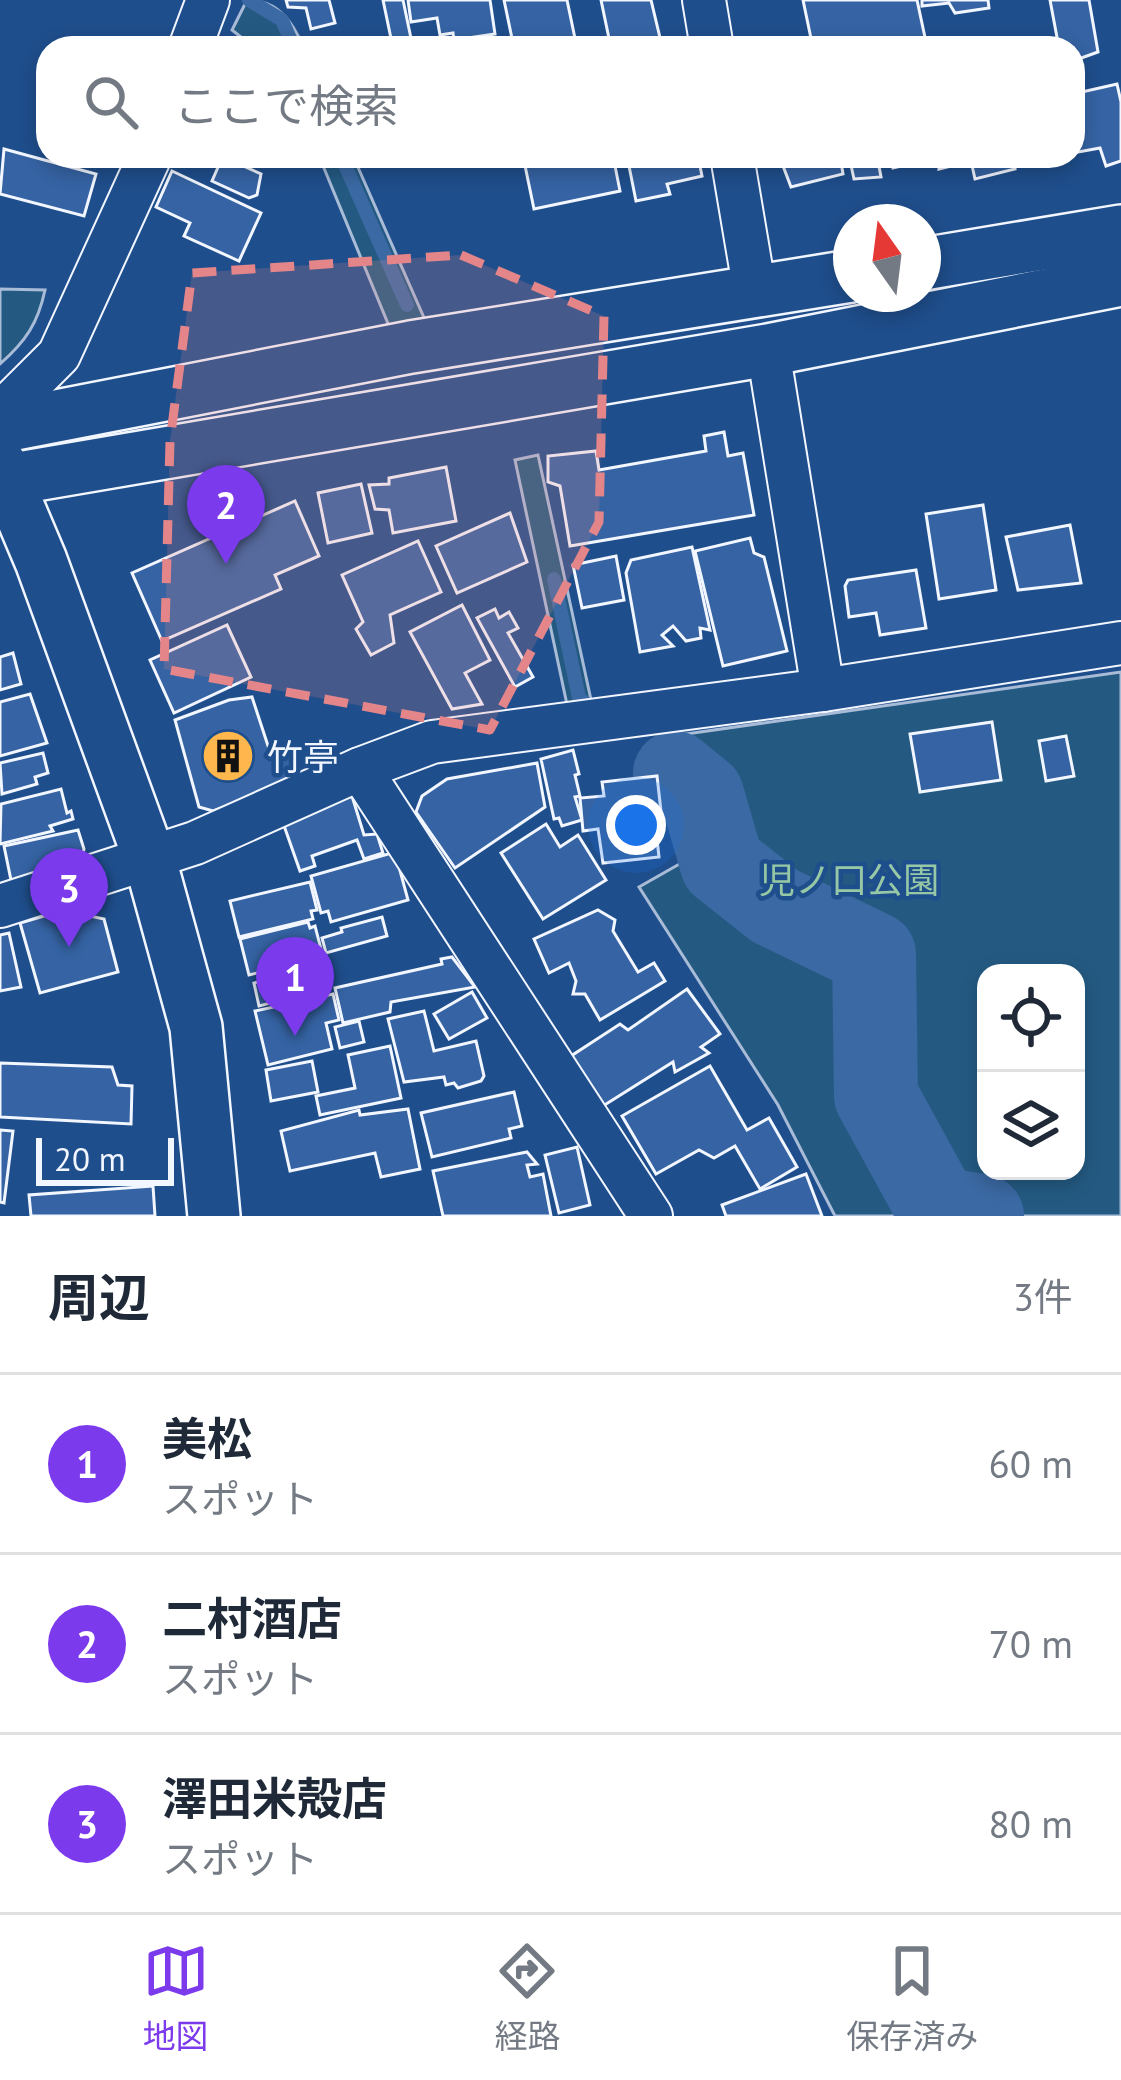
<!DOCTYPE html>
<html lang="ja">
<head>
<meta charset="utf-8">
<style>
	:root { --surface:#fff; --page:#f6f6f7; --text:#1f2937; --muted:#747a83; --line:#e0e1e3; --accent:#7c3aed }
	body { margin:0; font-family:"PT Sans","Noto Sans JP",sans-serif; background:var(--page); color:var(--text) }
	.controls { position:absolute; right:36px; bottom:36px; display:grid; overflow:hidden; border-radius:24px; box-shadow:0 6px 18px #0003 }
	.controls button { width:108px; height:108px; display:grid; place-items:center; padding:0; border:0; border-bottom:3px solid var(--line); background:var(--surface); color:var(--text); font:60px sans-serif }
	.compass { position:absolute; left:833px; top:204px; width:108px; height:108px; border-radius:50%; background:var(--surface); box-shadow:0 6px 18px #0003; rotate:346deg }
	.scale { position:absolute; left:36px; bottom:30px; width:138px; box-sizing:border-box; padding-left:12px; border:6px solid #f2f6ff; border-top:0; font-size:33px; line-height:42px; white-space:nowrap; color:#f2f6ff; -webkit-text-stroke:9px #1f4e8c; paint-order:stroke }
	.you { position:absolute; left:636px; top:825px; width:42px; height:42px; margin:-30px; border:9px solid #fff; border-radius:50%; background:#1a73e8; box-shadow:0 0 0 18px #1a73e833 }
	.badge { display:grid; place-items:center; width:78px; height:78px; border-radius:50%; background:var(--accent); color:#fff; font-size:39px; font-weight:700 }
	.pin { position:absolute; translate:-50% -99px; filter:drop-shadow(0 3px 6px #0008) }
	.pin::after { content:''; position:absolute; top:63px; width:42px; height:36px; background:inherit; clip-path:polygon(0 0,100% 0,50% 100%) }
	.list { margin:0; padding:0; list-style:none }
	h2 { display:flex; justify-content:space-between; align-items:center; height:156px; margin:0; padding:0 48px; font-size:51px }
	h2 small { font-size:39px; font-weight:400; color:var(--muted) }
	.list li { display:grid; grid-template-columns:78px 1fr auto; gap:36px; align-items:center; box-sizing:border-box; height:180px; padding:0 48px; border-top:3px solid var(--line) }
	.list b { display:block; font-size:45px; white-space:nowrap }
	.list p { margin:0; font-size:39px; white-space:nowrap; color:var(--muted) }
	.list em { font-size:39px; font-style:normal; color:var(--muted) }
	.icon { flex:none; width:66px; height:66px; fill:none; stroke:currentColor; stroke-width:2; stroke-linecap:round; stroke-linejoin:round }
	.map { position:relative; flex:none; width:1121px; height:1216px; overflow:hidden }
	.search { position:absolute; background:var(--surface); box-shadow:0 6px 18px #0003; left:36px; right:36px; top:36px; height:132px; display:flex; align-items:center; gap:30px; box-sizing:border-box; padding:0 42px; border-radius:36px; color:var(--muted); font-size:45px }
	.sheet { height:696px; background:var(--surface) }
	nav { display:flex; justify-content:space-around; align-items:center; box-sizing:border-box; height:168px; border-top:3px solid var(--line); background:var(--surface); font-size:33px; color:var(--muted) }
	nav a { display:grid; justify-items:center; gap:6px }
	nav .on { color:var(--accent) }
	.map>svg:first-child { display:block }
	.green { fill:#245a82; stroke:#a8bbd7; stroke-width:3; fill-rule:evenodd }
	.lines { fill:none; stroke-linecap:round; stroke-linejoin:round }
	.stream { stroke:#3b69a3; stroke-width:14 }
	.river { stroke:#3b69a3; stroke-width:84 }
	.building { fill:#3563a3; stroke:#f2f6ff; stroke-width:3 }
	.minor-casing { stroke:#f2f6ff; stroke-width:46 }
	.tertiary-casing { stroke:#f2f6ff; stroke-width:56 }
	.minor { stroke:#1f4e8c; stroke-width:42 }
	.tertiary { stroke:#1f4e8c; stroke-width:51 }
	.marked { fill:#e38589; fill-opacity:0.2; stroke:#e38589; stroke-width:9; stroke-dasharray:24 15; stroke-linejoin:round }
	.labels { text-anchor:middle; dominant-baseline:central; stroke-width:9; stroke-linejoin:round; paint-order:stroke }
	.poi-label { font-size:36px; fill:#f2f6ff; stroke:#1f4e8c; text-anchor:start }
	.park-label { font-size:36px; fill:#97c8a6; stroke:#1f4e8c }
</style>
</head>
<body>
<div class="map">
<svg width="1121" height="1216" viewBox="0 0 1121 1216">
	<rect width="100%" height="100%" fill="#1f4e8c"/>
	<!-- green -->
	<g class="green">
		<path d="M 247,0 C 278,0 292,21 304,48 L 255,48 L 232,30 Z"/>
		<path d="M 319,156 L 353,156 L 432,336 L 396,343 Z"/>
		<path d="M 0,289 L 45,290 C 38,323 26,341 0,364 Z"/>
		<path d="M 538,455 L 593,709 L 569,714 L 515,460 Z"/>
		<path d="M 1121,672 L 1121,1216 L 835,1216 L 778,1105 L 639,887 L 683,862 L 665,737 ZM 986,973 L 1076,973 L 1076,1171 L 986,1171 Z"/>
	</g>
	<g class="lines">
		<!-- stream -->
		<g class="stream">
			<path d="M 249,0 L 282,20 L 294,48"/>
			<path d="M 341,156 L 407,305"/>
			<path d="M 554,579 L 579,698 L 593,709"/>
			<path d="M 648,751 L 675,773"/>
		</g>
		<!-- river -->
		<path class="river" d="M 675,773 L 702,795 L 722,864 L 775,906 L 874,954 L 876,1096 L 938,1209 L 982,1216"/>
	</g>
	<!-- building -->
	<g class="building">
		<path d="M 286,0 L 329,0 L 335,23 L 311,29 L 306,8 L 288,7 Z"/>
		<path d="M 383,0 L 403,0 L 413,48 L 393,48 Z"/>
		<path d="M 408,0 L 490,0 L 495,34 L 454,40 L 453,33 L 440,35 L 437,18 L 411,22 Z"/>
		<path d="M 504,0 L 567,0 L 577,48 L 514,48 Z"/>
		<path d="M 601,0 L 651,0 L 661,42 L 611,48 Z"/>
		<path d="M 803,0 L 917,0 L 926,42 L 899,48 L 813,48 Z"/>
		<path d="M 922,0 L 988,0 L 989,8 L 955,13 L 949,3 L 922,6 Z"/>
		<path d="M 1050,0 L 1089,0 L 1098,52 L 1073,61 L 1073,48 L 1059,48 Z"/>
		<path d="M 363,41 L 364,48 L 315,48 L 317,46 Z"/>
		<path d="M 1117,84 L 1121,102 L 1121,161 L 1106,166 L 1100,148 L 1073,153 L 1073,94 Z"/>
		<path d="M 4,149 L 96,174 L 84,216 L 0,194 Z"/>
		<path d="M 199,156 L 243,156 L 239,164 L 261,174 L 257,195 L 249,198 L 212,181 L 219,165 Z"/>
		<path d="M 523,156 L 613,156 L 620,191 L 534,209 Z"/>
		<path d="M 627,156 L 698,156 L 702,176 L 667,184 L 670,194 L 636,201 Z"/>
		<path d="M 757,156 L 840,156 L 843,174 L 791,187 L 780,158 L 758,162 Z"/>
		<path d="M 849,156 L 877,156 L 881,177 L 854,179 Z"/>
		<path d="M 890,156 L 1012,156 L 1015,169 L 975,179 L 971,161 L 939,169 L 940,157 L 893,168 Z"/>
		<path d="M 1023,156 L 1061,156 L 1024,164 Z"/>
		<path d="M 172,171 L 261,213 L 239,261 L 184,236 L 190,223 L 156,207 Z"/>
		<path d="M 724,432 L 728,456 L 743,453 L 754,515 L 570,546 L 560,486 L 548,482 L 548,456 L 596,451 L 599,470 L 706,451 L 704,436 Z"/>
		<path d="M 446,467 L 456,521 L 393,533 L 389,510 L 375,509 L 369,485 L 389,484 L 389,478 Z"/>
		<path d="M 361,484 L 372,533 L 328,543 L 318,493 Z"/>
		<path d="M 295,501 L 319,556 L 275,575 L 281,589 L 162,641 L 132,573 Z"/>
		<path d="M 983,505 L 996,590 L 939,599 L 926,514 Z"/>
		<path d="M 510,513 L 527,562 L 457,593 L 436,546 Z"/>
		<path d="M 1070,525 L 1081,583 L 1018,590 L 1006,537 Z"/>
		<path d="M 750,538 L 754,553 L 764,557 L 787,651 L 723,666 L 695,551 Z"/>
		<path d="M 418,541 L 441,592 L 390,615 L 394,643 L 371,655 L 356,629 L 363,622 L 342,575 Z"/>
		<path d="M 692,547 L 710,630 L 700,628 L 701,638 L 686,641 L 673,626 L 662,635 L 673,646 L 640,652 L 626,573 L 631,560 Z"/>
		<path d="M 616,556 L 624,600 L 582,608 L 573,565 Z"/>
		<path d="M 916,570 L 926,628 L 880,635 L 876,613 L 849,617 L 845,586 L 848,580 Z"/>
		<path d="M 462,605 L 490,660 L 465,673 L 482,704 L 452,709 L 410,632 Z"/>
		<path d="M 495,609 L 499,618 L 509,612 L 518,628 L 508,633 L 533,677 L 515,687 L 477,618 Z"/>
		<path d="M 227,625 L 251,677 L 174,713 L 150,660 Z"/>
		<path d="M 13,653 L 21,684 L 0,690 L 0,657 Z"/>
		<path d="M 30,694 L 47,743 L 0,756 L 0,702 Z"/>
		<path d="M 252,697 L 272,758 L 293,753 L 298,779 L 213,811 L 199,807 L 175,720 L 229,700 Z"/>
		<path d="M 992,722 L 1001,780 L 920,792 L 910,734 Z"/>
		<path d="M 1066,736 L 1074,776 L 1046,781 L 1039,741 Z"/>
		<path d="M 573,750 L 579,774 L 575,775 L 580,796 L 575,797 L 582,820 L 562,826 L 559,818 L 554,819 L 541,759 Z"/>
		<path d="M 43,753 L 48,773 L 35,777 L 37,784 L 2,794 L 0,763 Z"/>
		<path d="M 537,763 L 545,807 L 455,868 L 416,812 L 422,796 L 447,779 Z"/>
		<path d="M 657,776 L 662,820 L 655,821 L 659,857 L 603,863 L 598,829 L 583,831 L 580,798 L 604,796 L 602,782 Z"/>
		<path d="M 61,789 L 67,813 L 71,811 L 73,819 L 50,826 L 53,831 L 0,844 L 1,804 Z"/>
		<path d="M 352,796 L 364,835 L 377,834 L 383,853 L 364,859 L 357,840 L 312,856 L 315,866 L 300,871 L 282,820 Z"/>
		<path d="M 546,824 L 560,847 L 578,835 L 606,880 L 543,919 L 501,853 Z"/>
		<path d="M 78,830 L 84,849 L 80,864 L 12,885 L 4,846 Z"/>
		<path d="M 395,852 L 408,900 L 331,922 L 328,911 L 321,913 L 311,876 Z"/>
		<path d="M 310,882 L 317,910 L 311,911 L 313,919 L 239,937 L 230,901 Z"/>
		<path d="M 598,910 L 615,920 L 613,931 L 638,972 L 654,963 L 665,981 L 600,1020 L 585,994 L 573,994 L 576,981 L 569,963 L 549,973 L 534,939 Z"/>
		<path d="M 51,914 L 59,923 L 81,914 L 104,919 L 118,972 L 40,993 L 20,923 Z"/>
		<path d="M 382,917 L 387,936 L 326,953 L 322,938 L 342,932 L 341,928 Z"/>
		<path d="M 308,922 L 310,928 L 315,926 L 323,957 L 249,975 L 240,939 Z"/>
		<path d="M 9,933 L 21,987 L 0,991 L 0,935 Z"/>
		<path d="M 452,957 L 475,987 L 391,1002 L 390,1012 L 343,1023 L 335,988 L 442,964 L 441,959 Z"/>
		<path d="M 325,965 L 330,988 L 259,1006 L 254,983 Z"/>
		<path d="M 687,989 L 720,1034 L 701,1047 L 709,1053 L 675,1072 L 673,1062 L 603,1106 L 571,1056 L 620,1024 L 628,1030 Z"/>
		<path d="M 472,992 L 487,1018 L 449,1039 L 434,1014 Z"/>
		<path d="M 333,994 L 339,1020 L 326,1023 L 332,1049 L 268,1065 L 255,1011 Z"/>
		<path d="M 424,1011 L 434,1051 L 476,1041 L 484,1076 L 481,1081 L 458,1088 L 454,1083 L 446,1085 L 444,1077 L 404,1082 L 388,1019 Z"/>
		<path d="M 359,1021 L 364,1042 L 340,1048 L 335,1027 Z"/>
		<path d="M 390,1046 L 401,1098 L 320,1115 L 316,1096 L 355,1088 L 348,1055 Z"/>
		<path d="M 312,1061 L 318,1092 L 271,1101 L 266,1070 Z"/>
		<path d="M 0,1063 L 112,1067 L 118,1085 L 132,1086 L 131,1124 L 0,1117 Z"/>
		<path d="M 710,1066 L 747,1130 L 769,1118 L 797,1167 L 760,1189 L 735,1146 L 714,1158 L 699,1150 L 656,1174 L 622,1116 Z"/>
		<path d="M 514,1092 L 522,1126 L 509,1129 L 511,1138 L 432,1157 L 421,1113 Z"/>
		<path d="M 408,1109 L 420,1169 L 381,1177 L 375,1153 L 290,1171 L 281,1131 L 359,1110 L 360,1115 Z"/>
		<path d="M 0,1130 L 13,1131 L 4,1203 L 0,1202 Z"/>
		<path d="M 577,1147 L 590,1205 L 559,1213 L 545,1155 Z"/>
		<path d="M 527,1152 L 537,1164 L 527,1165 L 530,1177 L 543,1174 L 551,1216 L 443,1216 L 433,1171 Z"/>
		<path d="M 806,1174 L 822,1216 L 726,1216 L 722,1205 Z"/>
		<path d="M 153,1186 L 155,1216 L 31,1216 L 29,1195 Z"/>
	</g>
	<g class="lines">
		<!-- minor casing -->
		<g class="minor-casing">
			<g id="minor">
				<path d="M 704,0 L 712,48"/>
				<path d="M 190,48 L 208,0"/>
				<path d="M 732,156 L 755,292"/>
				<path d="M 768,350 L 823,690"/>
				<path d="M 0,414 L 59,355 L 150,156"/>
				<path d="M 360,769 L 651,1216"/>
				<path d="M 0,906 L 195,843 L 360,769 L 432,742 L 823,690 L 1121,643"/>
			</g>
		</g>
		<!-- tertiary casing -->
		<g class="tertiary-casing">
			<g id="tertiary">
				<path d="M 923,264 L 1121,231"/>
				<path d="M 0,427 L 411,347 L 851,276"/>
				<path d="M 0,464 L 41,561 L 150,860 L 196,1027 L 214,1216"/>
				<path d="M 0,481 L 768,350 L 1121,280"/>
			</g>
		</g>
		<!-- minor -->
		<use href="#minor" class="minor"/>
		<!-- tertiary -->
		<use href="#tertiary" class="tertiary"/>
	</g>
	<!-- marked area -->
	<path class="marked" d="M 461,255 L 604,316 L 599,522 L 490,730 L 164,669 L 170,441 L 192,273 Z"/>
	<!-- icons -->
	<defs>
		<g id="building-disc" transform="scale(2.7)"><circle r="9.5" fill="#ffb74d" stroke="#1f4e8c"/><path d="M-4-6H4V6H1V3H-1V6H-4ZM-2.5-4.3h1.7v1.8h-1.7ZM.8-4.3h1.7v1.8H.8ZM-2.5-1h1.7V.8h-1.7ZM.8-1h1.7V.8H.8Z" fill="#111"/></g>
	</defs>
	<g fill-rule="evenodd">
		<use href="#building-disc" x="228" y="756"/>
	</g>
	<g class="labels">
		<!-- poi labels -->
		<g class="poi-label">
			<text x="267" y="756">竹亭</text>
		</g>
		<!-- park labels -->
		<g class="park-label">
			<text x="849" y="879">児ノ口公園</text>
		</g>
	</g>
</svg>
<div class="controls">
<button><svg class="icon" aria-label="locate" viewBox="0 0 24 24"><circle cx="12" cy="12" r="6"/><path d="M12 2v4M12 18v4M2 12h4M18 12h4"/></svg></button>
<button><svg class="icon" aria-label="layers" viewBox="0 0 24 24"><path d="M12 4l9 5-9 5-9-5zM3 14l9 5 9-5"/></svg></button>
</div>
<svg class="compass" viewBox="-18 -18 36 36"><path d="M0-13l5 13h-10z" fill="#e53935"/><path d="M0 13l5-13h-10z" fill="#747a83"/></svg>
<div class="scale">20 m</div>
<div class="you"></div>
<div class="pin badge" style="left:295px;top:1036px">1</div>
<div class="pin badge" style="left:226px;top:564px">2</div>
<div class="pin badge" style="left:69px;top:947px">3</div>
<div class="search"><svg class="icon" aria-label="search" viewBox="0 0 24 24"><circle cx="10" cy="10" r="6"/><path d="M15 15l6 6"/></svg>ここで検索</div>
</div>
<section class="sheet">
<h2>周辺<small>3件</small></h2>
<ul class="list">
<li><span class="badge">1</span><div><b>美松</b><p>スポット</p></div><em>60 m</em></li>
<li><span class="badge">2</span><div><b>二村酒店</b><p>スポット</p></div><em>70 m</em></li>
<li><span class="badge">3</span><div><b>澤田米殻店</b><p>スポット</p></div><em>80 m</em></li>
</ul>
</section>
<nav>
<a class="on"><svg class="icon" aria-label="map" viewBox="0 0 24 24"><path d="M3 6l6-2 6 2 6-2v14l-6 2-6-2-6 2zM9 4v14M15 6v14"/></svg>地図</a>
<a><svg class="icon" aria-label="directions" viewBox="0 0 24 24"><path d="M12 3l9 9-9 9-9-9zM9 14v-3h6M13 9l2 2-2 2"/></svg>経路</a>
<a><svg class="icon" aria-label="saved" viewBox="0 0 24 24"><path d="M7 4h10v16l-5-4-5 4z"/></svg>保存済み</a>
</nav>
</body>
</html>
